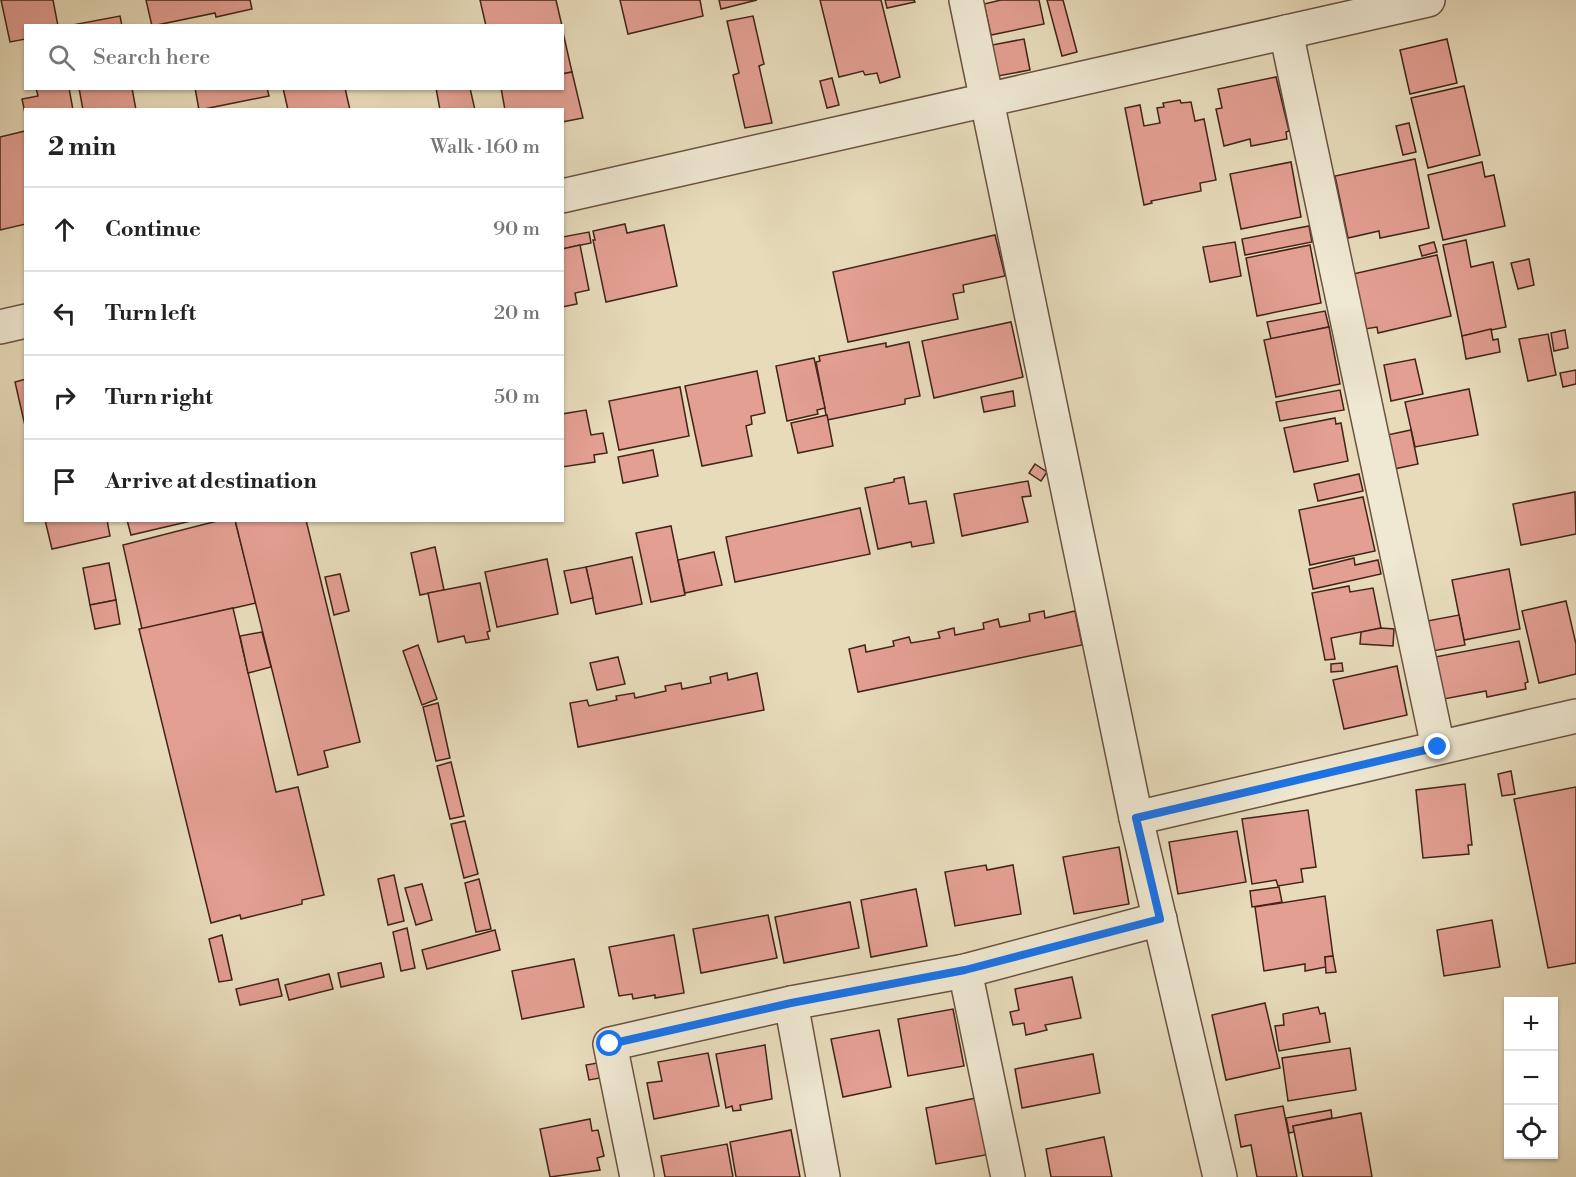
<!DOCTYPE html>
<html lang="en">
<head>
<meta charset="utf-8">
<style>
	:root { --surface:#fff; --page:#f6f6f6; --text:#222; --muted:#767676; --line:#e0e0e0 }
	body { margin:0; font-family:"Libre Bodoni",serif; background:var(--page); color:var(--text) }
	.controls { position:absolute; right:18px; bottom:18px; display:grid; overflow:hidden; border-radius:0px; box-shadow:0 2px 4px #0004 }
	.controls button { width:54px; height:54px; display:grid; place-items:center; padding:0; border:0; border-bottom:2px solid var(--line); background:var(--surface); color:var(--text); font:30px sans-serif }
	.stop { position:absolute; width:18px; height:18px; margin:-14px; border:4px solid #1a73e8; border-radius:50%; background:#fff }
	.stop.end { background:#1a73e8; border-color:#fff; box-shadow:0 2px 6px #0008 }
	.list { margin:0; padding:0; list-style:none }
	h2 { display:flex; justify-content:space-between; align-items:center; height:78px; margin:0; padding:0 24px; font-size:26px }
	h2 small { font-size:20px; font-weight:400; color:var(--muted) }
	.list li { display:grid; grid-template-columns:39px 1fr auto; gap:18px; align-items:center; box-sizing:border-box; height:84px; padding:0 24px; border-top:2px solid var(--line) }
	.list b { display:block; font-size:22px; white-space:nowrap }
	.list em { font-size:20px; font-style:normal; color:var(--muted) }
	.icon { flex:none; width:33px; height:33px; fill:none; stroke:currentColor; stroke-width:2; stroke-linecap:round; stroke-linejoin:round }
	.map { position:relative; flex:none; width:1576px; height:1177px; overflow:hidden }
	.search { position:absolute; background:var(--surface); box-shadow:0 2px 4px #0004; left:24px; top:24px; width:540px; height:66px; display:flex; align-items:center; gap:15px; box-sizing:border-box; padding:0 21px; border-radius:0px; color:var(--muted); font-size:22px }
	.panel { position:absolute; background:var(--surface); box-shadow:0 2px 4px #0004; left:24px; top:108px; width:540px; height:414px; border-radius:0px }
	.map>svg:first-child { display:block }
	.building { fill:#e39f92; stroke:#42241a; stroke-width:1.5 }
	.lines { fill:none; stroke-linecap:round; stroke-linejoin:round }
	.minor-casing { stroke:#6b5242; stroke-width:36 }
	.minor { stroke:#efe8d2; stroke-width:33 }
	.route { stroke:#1a73e8; stroke-width:8 }
</style>
</head>
<body>
<div class="map">
<svg width="1576" height="1177" viewBox="0 0 1576 1177">
	<rect width="100%" height="100%" fill="#e7dbba"/>
	<filter id="stains"><feTurbulence type="fractalNoise" baseFrequency=".00333" numOctaves="4"/><feColorMatrix values="0 0 0 0 .2 0 0 0 0 .09 0 0 0 0 .02 0 0 0 .5 -.17"/></filter>
	<radialGradient id="worn" r=".72"><stop offset=".6" stop-color="#630" stop-opacity="0"/><stop offset="1" stop-color="#630" stop-opacity=".3"/></radialGradient>
	<!-- building -->
	<g class="building">
		<path d="M 1,0 L 53,0 L 58,26 L 26,26 L 26,39 L 10,42 Z"/>
		<path d="M 146,0 L 250,0 L 252,9 L 216,17 L 215,13 L 152,26 Z"/>
		<path d="M 480,0 L 556,0 L 562,26 L 486,26 Z"/>
		<path d="M 620,0 L 700,0 L 703,16 L 628,34 Z"/>
		<path d="M 719,0 L 757,0 L 721,9 Z"/>
		<path d="M 820,0 L 881,0 L 900,77 L 880,83 L 877,73 L 865,75 L 863,71 L 839,77 Z"/>
		<path d="M 885,0 L 914,0 L 915,2 L 887,8 Z"/>
		<path d="M 1001,0 L 1039,0 L 1044,24 L 991,35 L 984,4 Z"/>
		<path d="M 1047,0 L 1063,0 L 1077,52 L 1062,56 Z"/>
		<path d="M 120,16 L 122,26 L 72,26 L 72,25 Z"/>
		<path d="M 753,16 L 764,64 L 759,66 L 772,123 L 745,128 L 733,75 L 739,73 L 727,21 Z"/>
		<path d="M 562,28 L 572,72 L 562,74 Z"/>
		<path d="M 1024,39 L 1030,70 L 998,76 L 992,45 Z"/>
		<path d="M 1447,39 L 1457,83 L 1410,94 L 1400,50 Z"/>
		<path d="M 572,72 L 583,118 L 562,122 L 562,110 L 505,110 L 501,88 L 562,88 L 562,74 Z"/>
		<path d="M 1276,77 L 1289,131 L 1286,132 L 1287,139 L 1251,146 L 1250,139 L 1224,146 L 1216,109 L 1222,108 L 1218,89 Z"/>
		<path d="M 832,78 L 839,105 L 827,108 L 820,81 Z"/>
		<path d="M 1464,86 L 1480,155 L 1428,168 L 1411,98 Z"/>
		<path d="M 36,88 L 69,88 L 73,110 L 26,110 L 26,118 L 22,99 L 38,96 Z"/>
		<path d="M 79,88 L 132,88 L 136,110 L 83,110 Z"/>
		<path d="M 195,88 L 267,88 L 269,96 L 199,110 Z"/>
		<path d="M 283,88 L 345,88 L 350,110 L 288,110 Z"/>
		<path d="M 436,88 L 470,88 L 475,110 L 440,110 Z"/>
		<path d="M 1180,100 L 1181,103 L 1191,102 L 1195,121 L 1204,119 L 1216,180 L 1200,183 L 1201,191 L 1151,201 L 1152,203 L 1144,205 L 1125,108 L 1140,105 L 1144,126 L 1160,123 L 1157,108 L 1164,107 L 1163,103 Z"/>
		<path d="M 1409,123 L 1416,152 L 1403,155 L 1396,126 Z"/>
		<path d="M 25,131 L 26,224 L 0,230 L 0,137 Z"/>
		<path d="M 1415,159 L 1429,228 L 1380,238 L 1379,231 L 1348,238 L 1335,176 Z"/>
		<path d="M 1291,162 L 1301,217 L 1241,229 L 1230,174 Z"/>
		<path d="M 1482,162 L 1485,177 L 1494,175 L 1505,226 L 1443,240 L 1428,175 Z"/>
		<path d="M 625,224 L 627,233 L 664,225 L 677,286 L 606,302 L 593,240 L 595,240 L 593,231 Z"/>
		<path d="M 1309,226 L 1312,242 L 1245,255 L 1242,239 Z"/>
		<path d="M 589,232 L 591,243 L 562,249 L 562,237 Z"/>
		<path d="M 995,235 L 1005,276 L 963,285 L 964,292 L 953,294 L 958,319 L 848,342 L 833,272 Z"/>
		<path d="M 1466,240 L 1471,267 L 1493,262 L 1506,327 L 1462,336 L 1443,245 Z"/>
		<path d="M 1235,242 L 1241,276 L 1210,282 L 1203,247 Z"/>
		<path d="M 1434,242 L 1437,252 L 1422,256 L 1419,246 Z"/>
		<path d="M 580,245 L 589,290 L 575,293 L 577,304 L 562,307 L 562,249 Z"/>
		<path d="M 1310,245 L 1321,303 L 1257,316 L 1246,258 Z"/>
		<path d="M 1437,255 L 1451,316 L 1378,333 L 1377,327 L 1365,329 L 1353,274 Z"/>
		<path d="M 1529,259 L 1534,285 L 1518,289 L 1511,263 Z"/>
		<path d="M 1325,311 L 1329,327 L 1271,339 L 1267,322 Z"/>
		<path d="M 1011,322 L 1023,377 L 934,398 L 922,341 Z"/>
		<path d="M 1329,327 L 1340,384 L 1276,397 L 1264,340 Z"/>
		<path d="M 1491,329 L 1493,340 L 1498,339 L 1500,352 L 1466,359 L 1462,336 Z"/>
		<path d="M 1565,330 L 1568,348 L 1554,351 L 1551,333 Z"/>
		<path d="M 1548,334 L 1556,375 L 1528,381 L 1519,339 Z"/>
		<path d="M 909,342 L 920,396 L 905,399 L 905,404 L 827,420 L 816,362 L 820,361 L 819,356 L 886,343 L 886,347 Z"/>
		<path d="M 814,358 L 825,408 L 817,410 L 818,414 L 787,421 L 776,366 Z"/>
		<path d="M 1415,359 L 1423,394 L 1391,401 L 1384,365 Z"/>
		<path d="M 1576,370 L 1576,384 L 1563,387 L 1560,373 Z"/>
		<path d="M 757,371 L 765,413 L 751,416 L 752,424 L 746,426 L 752,456 L 702,466 L 685,386 Z"/>
		<path d="M 26,379 L 26,430 L 15,382 Z"/>
		<path d="M 680,387 L 689,436 L 619,450 L 609,401 Z"/>
		<path d="M 1469,389 L 1478,435 L 1415,447 L 1405,402 Z"/>
		<path d="M 1340,390 L 1344,410 L 1280,421 L 1276,402 Z"/>
		<path d="M 1013,391 L 1015,406 L 984,412 L 981,397 Z"/>
		<path d="M 586,410 L 591,435 L 603,433 L 607,453 L 594,455 L 595,462 L 562,467 L 562,414 Z"/>
		<path d="M 827,415 L 833,446 L 798,453 L 791,423 Z"/>
		<path d="M 1335,418 L 1336,424 L 1341,423 L 1348,461 L 1294,472 L 1284,428 Z"/>
		<path d="M 1411,430 L 1418,464 L 1394,469 L 1387,435 Z"/>
		<path d="M 653,450 L 658,476 L 623,483 L 618,457 Z"/>
		<path d="M 1035,464 L 1047,472 L 1041,481 L 1029,473 Z"/>
		<path d="M 1359,474 L 1363,491 L 1318,501 L 1314,484 Z"/>
		<path d="M 904,477 L 909,504 L 926,501 L 934,543 L 912,547 L 911,542 L 878,549 L 865,488 L 894,482 L 894,479 Z"/>
		<path d="M 1028,481 L 1031,496 L 1022,497 L 1028,522 L 962,536 L 954,494 Z"/>
		<path d="M 1575,492 L 1576,534 L 1521,545 L 1513,504 Z"/>
		<path d="M 1363,497 L 1375,551 L 1310,565 L 1299,510 Z"/>
		<path d="M 860,508 L 870,554 L 735,582 L 726,537 Z"/>
		<path d="M 45,520 L 107,520 L 110,536 L 52,549 Z"/>
		<path d="M 127,520 L 195,520 L 131,535 Z"/>
		<path d="M 221,520 L 235,520 L 256,603 L 142,629 L 123,545 Z"/>
		<path d="M 235,520 L 306,520 L 360,742 L 324,751 L 328,767 L 298,775 Z"/>
		<path d="M 671,526 L 685,595 L 651,602 L 636,533 Z"/>
		<path d="M 435,547 L 444,590 L 420,595 L 411,553 Z"/>
		<path d="M 714,552 L 722,585 L 685,593 L 678,560 Z"/>
		<path d="M 632,557 L 642,604 L 596,614 L 586,567 Z"/>
		<path d="M 1354,558 L 1355,565 L 1378,560 L 1381,574 L 1313,589 L 1309,569 Z"/>
		<path d="M 547,559 L 558,614 L 497,627 L 485,572 Z"/>
		<path d="M 109,563 L 116,600 L 90,605 L 83,568 Z"/>
		<path d="M 586,567 L 593,598 L 571,603 L 564,571 Z"/>
		<path d="M 1509,569 L 1520,629 L 1464,640 L 1452,580 Z"/>
		<path d="M 340,574 L 349,611 L 334,615 L 325,577 Z"/>
		<path d="M 480,583 L 490,631 L 487,632 L 489,639 L 466,643 L 464,636 L 438,642 L 428,593 Z"/>
		<path d="M 1349,586 L 1350,592 L 1373,588 L 1381,628 L 1331,638 L 1335,659 L 1325,660 L 1312,593 Z"/>
		<path d="M 116,600 L 120,624 L 95,629 L 90,605 Z"/>
		<path d="M 1566,601 L 1576,644 L 1576,674 L 1539,683 L 1522,611 Z"/>
		<path d="M 233,608 L 276,792 L 298,787 L 324,895 L 302,900 L 302,904 L 241,919 L 240,915 L 211,923 L 139,629 Z"/>
		<path d="M 1044,611 L 1045,618 L 1075,611 L 1082,645 L 858,692 L 849,649 L 865,645 L 866,652 L 894,646 L 893,641 L 909,637 L 911,643 L 940,638 L 938,632 L 954,628 L 955,635 L 984,629 L 983,623 L 998,619 L 1000,627 L 1030,621 L 1029,614 Z"/>
		<path d="M 1459,615 L 1465,645 L 1433,651 L 1427,621 Z"/>
		<path d="M 1381,628 L 1394,629 L 1393,646 L 1360,644 L 1361,632 Z"/>
		<path d="M 262,632 L 271,667 L 248,673 L 240,636 Z"/>
		<path d="M 1519,641 L 1528,682 L 1525,683 L 1526,689 L 1487,697 L 1486,691 L 1444,699 L 1435,657 Z"/>
		<path d="M 418,645 L 437,699 L 422,705 L 403,651 Z"/>
		<path d="M 618,657 L 625,684 L 597,690 L 590,663 Z"/>
		<path d="M 1342,663 L 1343,671 L 1331,672 L 1331,664 Z"/>
		<path d="M 1397,666 L 1407,715 L 1344,729 L 1333,680 Z"/>
		<path d="M 727,673 L 728,680 L 757,673 L 764,710 L 578,747 L 570,703 L 587,700 L 589,706 L 617,700 L 616,696 L 634,693 L 635,698 L 666,691 L 665,686 L 681,683 L 682,689 L 711,683 L 710,677 Z"/>
		<path d="M 438,703 L 450,758 L 436,761 L 423,707 Z"/>
		<path d="M 451,762 L 464,816 L 450,819 L 437,766 Z"/>
		<path d="M 1511,771 L 1515,794 L 1502,796 L 1498,774 Z"/>
		<path d="M 1465,784 L 1472,845 L 1468,845 L 1469,854 L 1423,858 L 1416,790 Z"/>
		<path d="M 1576,787 L 1576,963 L 1548,968 L 1514,799 Z"/>
		<path d="M 1308,810 L 1316,867 L 1301,869 L 1303,882 L 1278,886 L 1276,880 L 1252,884 L 1242,819 Z"/>
		<path d="M 465,821 L 478,874 L 464,878 L 451,824 Z"/>
		<path d="M 1237,831 L 1246,882 L 1178,894 L 1169,842 Z"/>
		<path d="M 1119,847 L 1129,904 L 1074,914 L 1063,857 Z"/>
		<path d="M 986,865 L 987,870 L 1013,865 L 1021,914 L 955,926 L 945,872 Z"/>
		<path d="M 394,875 L 404,921 L 388,925 L 378,879 Z"/>
		<path d="M 479,879 L 491,929 L 476,932 L 465,883 Z"/>
		<path d="M 422,884 L 432,920 L 416,925 L 405,888 Z"/>
		<path d="M 1279,887 L 1282,902 L 1252,907 L 1250,891 Z"/>
		<path d="M 916,889 L 927,946 L 871,957 L 861,900 Z"/>
		<path d="M 1325,896 L 1333,956 L 1325,957 L 1326,967 L 1305,971 L 1305,964 L 1264,971 L 1255,907 Z"/>
		<path d="M 850,902 L 859,948 L 784,963 L 775,917 Z"/>
		<path d="M 768,915 L 777,958 L 701,973 L 693,929 Z"/>
		<path d="M 1492,920 L 1500,967 L 1444,976 L 1437,930 Z"/>
		<path d="M 407,928 L 415,968 L 401,971 L 393,932 Z"/>
		<path d="M 495,930 L 500,950 L 427,969 L 422,950 Z"/>
		<path d="M 222,935 L 232,980 L 219,982 L 209,939 Z"/>
		<path d="M 674,935 L 684,993 L 655,998 L 655,995 L 633,999 L 632,994 L 619,996 L 609,947 Z"/>
		<path d="M 1333,956 L 1336,972 L 1326,973 L 1325,957 Z"/>
		<path d="M 574,959 L 584,1007 L 522,1019 L 512,971 Z"/>
		<path d="M 381,963 L 384,977 L 341,987 L 338,973 Z"/>
		<path d="M 329,974 L 333,989 L 289,1000 L 285,985 Z"/>
		<path d="M 1072,977 L 1081,1018 L 1045,1025 L 1047,1030 L 1026,1035 L 1024,1023 L 1013,1025 L 1010,1012 L 1019,1010 L 1015,989 Z"/>
		<path d="M 278,979 L 282,996 L 240,1005 L 236,989 Z"/>
		<path d="M 1265,1003 L 1280,1068 L 1226,1080 L 1212,1015 Z"/>
		<path d="M 1318,1007 L 1320,1014 L 1325,1013 L 1330,1042 L 1279,1051 L 1275,1026 L 1284,1025 L 1283,1014 Z"/>
		<path d="M 953,1009 L 964,1066 L 908,1076 L 898,1019 Z"/>
		<path d="M 879,1030 L 891,1087 L 843,1097 L 831,1039 Z"/>
		<path d="M 765,1045 L 772,1099 L 740,1105 L 741,1110 L 733,1111 L 732,1106 L 726,1108 L 716,1054 Z"/>
		<path d="M 1350,1048 L 1356,1090 L 1288,1101 L 1282,1058 Z"/>
		<path d="M 708,1053 L 719,1106 L 654,1119 L 647,1083 L 662,1081 L 658,1062 Z"/>
		<path d="M 1093,1054 L 1100,1093 L 1022,1108 L 1015,1069 Z"/>
		<path d="M 597,1063 L 600,1078 L 589,1080 L 586,1065 Z"/>
		<path d="M 981,1097 L 991,1154 L 936,1164 L 926,1108 Z"/>
		<path d="M 1283,1106 L 1297,1177 L 1257,1177 L 1251,1145 L 1241,1147 L 1235,1115 Z"/>
		<path d="M 1331,1110 L 1332,1118 L 1293,1126 L 1294,1132 L 1289,1133 L 1286,1118 Z"/>
		<path d="M 1361,1113 L 1372,1177 L 1303,1177 L 1293,1126 Z"/>
		<path d="M 590,1119 L 592,1131 L 598,1130 L 604,1156 L 597,1158 L 600,1170 L 550,1177 L 540,1129 Z"/>
		<path d="M 791,1130 L 800,1177 L 736,1177 L 730,1142 Z"/>
		<path d="M 1104,1137 L 1112,1177 L 1051,1177 L 1046,1149 Z"/>
		<path d="M 727,1144 L 733,1177 L 665,1177 L 661,1156 Z"/>
	</g>
	<g class="lines">
		<!-- minor casing -->
		<g class="minor-casing">
			<g id="minor">
				<path d="M 966,0 L 1136,818 L 1220,1177"/>
				<path d="M 1286,32 L 1438,747"/>
				<path d="M 562,196 L 1428,0"/>
				<path d="M 0,327 L 26,321"/>
				<path d="M 1136,818 L 1576,716"/>
				<path d="M 965,971 L 1008,1177"/>
				<path d="M 791,1003 L 823,1177"/>
				<path d="M 637,1177 L 610,1044 L 791,1003 L 965,971 L 1160,919"/>
			</g>
		</g>
		<!-- minor -->
		<use href="#minor" class="minor"/>
	</g>
	<g class="lines">
		<!-- route -->
		<path class="route" d="M 610,1044 L 791,1003 L 965,970 L 1160,919 L 1136,818 L 1438,747"/>
	</g>
	<rect width="100%" height="100%" filter="url(#stains)"/>
	<rect width="100%" height="100%" fill="url(#worn)"/>
</svg>
<div class="controls">
<button>+</button>
<button>−</button>
<button><svg class="icon" aria-label="locate" viewBox="0 0 24 24"><circle cx="12" cy="12" r="6"/><path d="M12 2v4M12 18v4M2 12h4M18 12h4"/></svg></button>
</div>
<div class="stop" style="left:610px;top:1044px"></div>
<div class="stop end" style="left:1438px;top:747px"></div>
<div class="search"><svg class="icon" aria-label="search" viewBox="0 0 24 24"><circle cx="10" cy="10" r="6"/><path d="M15 15l6 6"/></svg>Search here</div>
<section class="panel">
<h2>2 min<small>Walk · 160 m</small></h2>
<ul class="list">
<li><svg class="icon" aria-label="ahead" viewBox="0 0 24 24"><path d="M12 20V5M6 11l6-6 6 6"/></svg><div><b>Continue</b></div><em>90 m</em></li>
<li><svg class="icon" aria-label="left" viewBox="0 0 24 24"><path d="M17 20v-9H6M10 6l-5 5 5 5"/></svg><div><b>Turn left</b></div><em>20 m</em></li>
<li><svg class="icon" aria-label="right" viewBox="0 0 24 24"><path d="M7 20v-9h11M14 6l5 5-5 5"/></svg><div><b>Turn right</b></div><em>50 m</em></li>
<li><svg class="icon" aria-label="arrive" viewBox="0 0 24 24"><path d="M6 21V4h12l-3 4 3 4H6"/></svg><div><b>Arrive at destination</b></div></li>
</ul>
</section>
</div>
</body>
</html>
